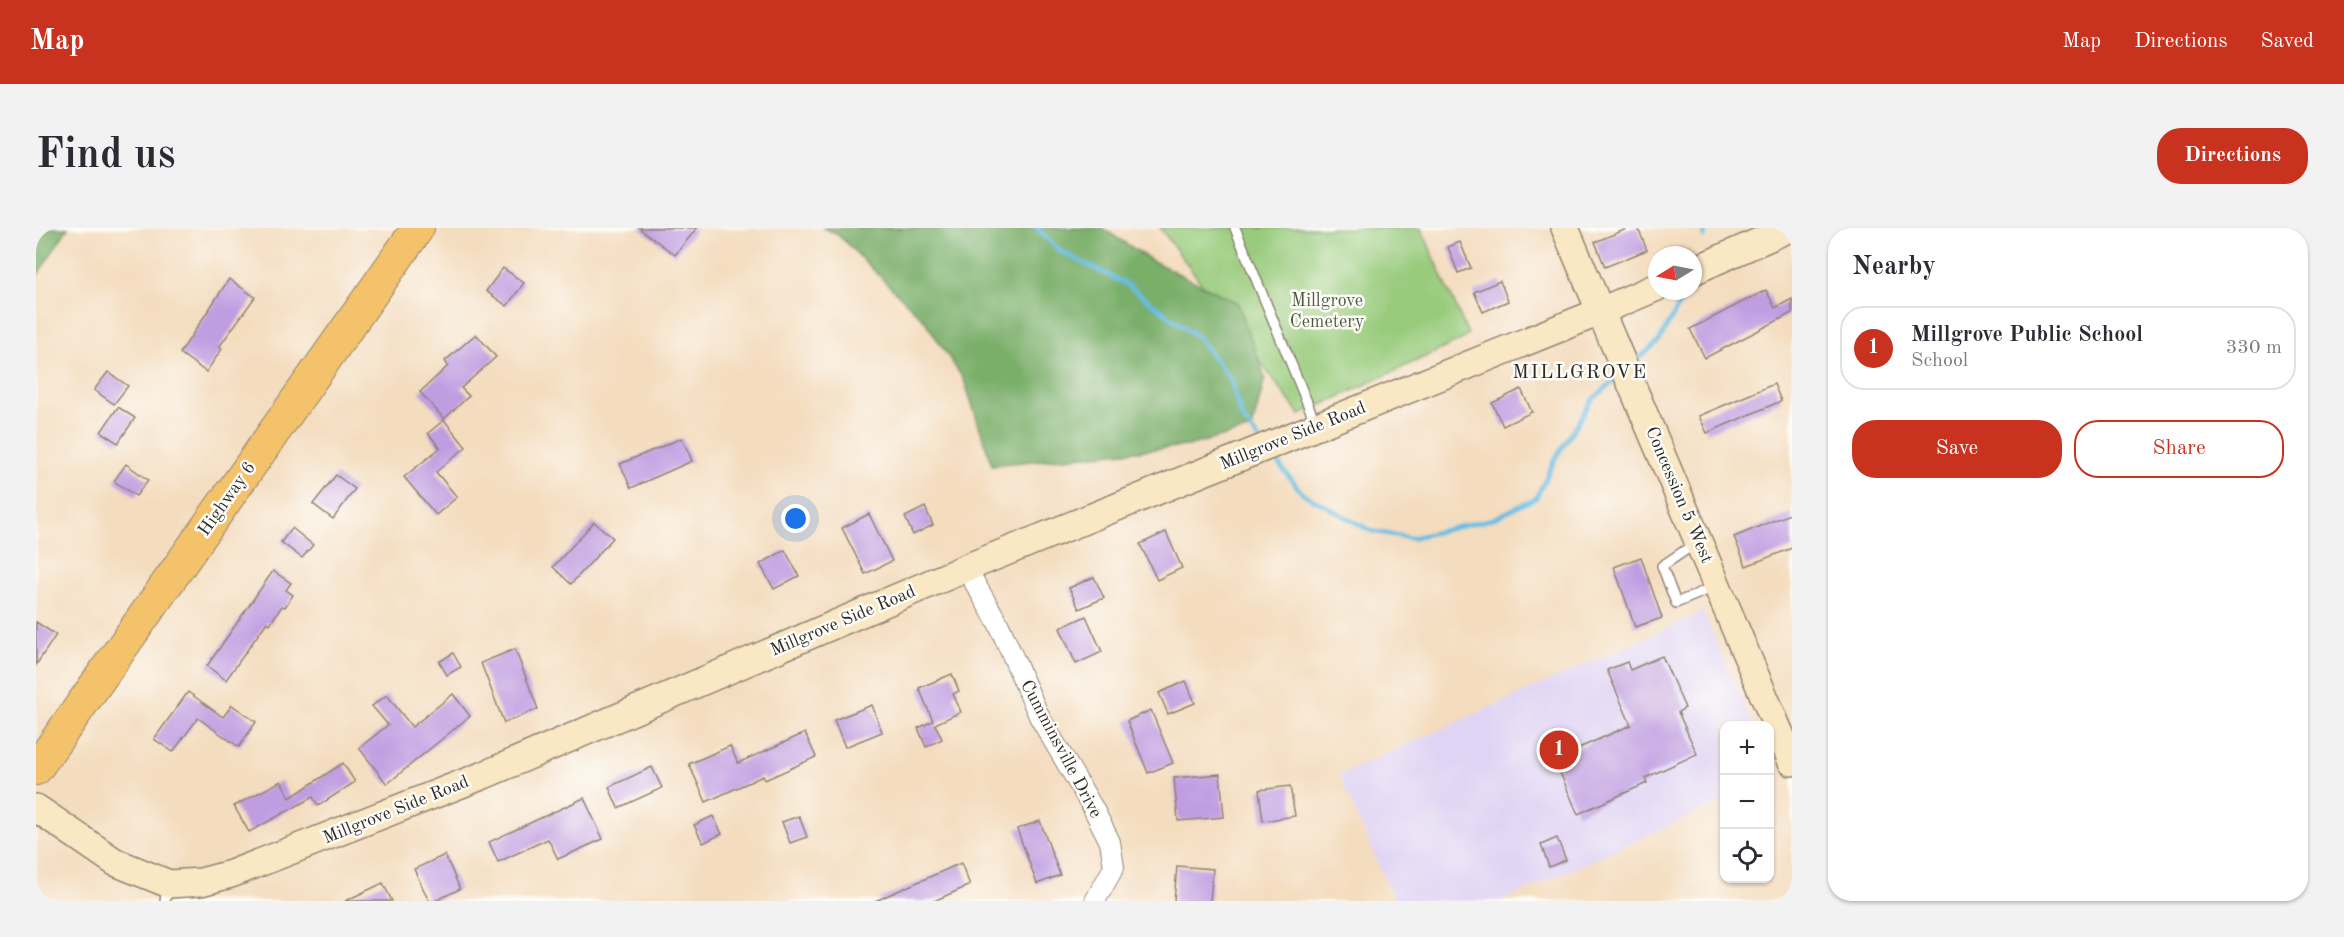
<!DOCTYPE html>
<html lang="en">
<head>
<meta charset="utf-8">
<style>
	:root { --surface:#fff; --page:#f2f2f3; --text:#2b2b33; --muted:#7c7c81; --line:#e1e1e2; --accent:#c8321e }
	body { margin:0; font-family:"Old Standard TT",serif; background:var(--page); color:var(--text) }
	.controls { position:absolute; right:18px; bottom:18px; display:grid; overflow:hidden; border-radius:12px; box-shadow:0 2px 4px #0004 }
	.controls button { width:54px; height:54px; display:grid; place-items:center; padding:0; border:0; border-bottom:2px solid var(--line); background:var(--surface); color:var(--text); font:30px sans-serif }
	.compass { position:absolute; left:1612px; top:18px; width:54px; height:54px; border-radius:50%; background:var(--surface); box-shadow:0 2px 4px #0004; rotate:260deg }
	.you { position:absolute; left:760px; top:291px; width:21px; height:21px; margin:-15px; border:4px solid #fff; border-radius:50%; background:#1a73e8; box-shadow:0 0 0 9px #1a73e833 }
	.badge { display:grid; place-items:center; width:39px; height:39px; border-radius:50%; background:var(--accent); color:#fff; font-size:20px; font-weight:700 }
	.pin { position:absolute; translate:-50% -50%; border:3px solid #fff; box-shadow:0 2px 6px #0006 }
	.list { margin:0; padding:0; list-style:none }
	h2 { display:flex; justify-content:space-between; align-items:center; height:78px; margin:0; padding:0 24px; font-size:26px }
	h2 small { font-size:20px; font-weight:400; color:var(--muted) }
	.list li { display:grid; grid-template-columns:39px 1fr auto; gap:18px; align-items:center; box-sizing:border-box; height:84px; margin:0 12px 12px; padding:0 12px; border:2px solid var(--line); border-radius:24px }
	.list b { display:block; font-size:22px; white-space:nowrap }
	.list p { margin:0; font-size:20px; white-space:nowrap; color:var(--muted) }
	.list em { font-size:20px; font-style:normal; color:var(--muted) }
	.actions { display:flex; gap:12px; padding:18px 24px }
	.actions a { flex:1; padding:14px 0; border:2px solid var(--accent); border-radius:24px; text-align:center; font-size:21px; color:var(--accent) }
	.actions .main { background:var(--accent); color:#fff }
	.icon { flex:none; width:33px; height:33px; fill:none; stroke:currentColor; stroke-width:2; stroke-linecap:round; stroke-linejoin:round }
	.map { position:relative; flex:none; width:1756px; height:673px; overflow:hidden; border-radius:24px }
	header { display:flex; align-items:center; gap:36px; box-sizing:border-box; height:84px; padding:0 30px; background:var(--accent); color:#fff }
	header strong { font-size:28px }
	nav { display:flex; gap:33px; margin-inline-start:auto; font-size:21px }
	.intro { display:flex; align-items:center; justify-content:space-between; box-sizing:border-box; height:144px; padding:0 36px }
	h1 { margin:0; font-size:42px }
	.button { padding:15px 27px; border-radius:24px; background:var(--accent); color:#fff; font-size:21px; font-weight:700 }
	main { display:flex; gap:36px; padding:0 36px }
	aside { flex:1; background:var(--surface); border-radius:24px; box-shadow:0 2px 4px #0004 }
	.map>svg:first-child { display:block }
	.built { fill:#e0d4f4 }
	.green { fill:#98cb7b; stroke:#627b53; stroke-width:1.5 }
	.forest { fill:#7aaf6b; stroke:#526d4b; stroke-width:1.5 }
	.lines { fill:none; stroke-linecap:round; stroke-linejoin:round }
	.stream { stroke:#66bde3; stroke-width:4.5 }
	.building { fill:#c09ce1 }
	.service-casing { stroke:#908474; stroke-width:12 }
	.minor-casing { stroke:#908474; stroke-width:22 }
	.secondary-casing { stroke:#908474; stroke-width:30 }
	.trunk-casing { stroke:#908474; stroke-width:34 }
	.service { stroke:#fff; stroke-width:9 }
	.minor { stroke:#fff; stroke-width:20 }
	.secondary { stroke:#fae7c3; stroke-width:27 }
	.trunk { stroke:#f3c26a; stroke-width:32 }
	.labels { text-anchor:middle; dominant-baseline:central; stroke-width:5; stroke-linejoin:round; paint-order:stroke }
	.park-label { font-size:18px; fill:#4c5b43; stroke:#fdfcf7 }
	.street-label { font-size:18px; fill:#2b2b2b; stroke:#fdfcf7 }
	.neighbourhood-label { font-size:20px; letter-spacing:1.5px; fill:#2b2b2b; stroke:#fdfcf7 }
</style>
</head>
<body>
<header>
<strong>Map</strong>
<nav><a>Map</a><a>Directions</a><a>Saved</a></nav>
</header>
<div class="intro"><h1>Find us</h1><a class="button">Directions</a></div>
<main>
<div class="map">
<svg width="1756" height="673" viewBox="0 0 1756 673">
	<rect width="100%" height="100%" fill="#fdfcf7"/>
	<filter id="ink" filterUnits="userSpaceOnUse"><feTurbulence type="fractalNoise" baseFrequency=".0167" numOctaves="2"/><feDisplacementMap in="SourceGraphic" scale="12" xChannelSelector="R" yChannelSelector="G"/><feConvolveMatrix kernelMatrix="1 2 1 2 8 2 1 2 1" color-interpolation-filters="sRGB"/></filter>
	<filter id="wash" filterUnits="userSpaceOnUse"><feTurbulence type="fractalNoise" baseFrequency=".008" numOctaves="4" result="noise"/><feDisplacementMap in="SourceGraphic" scale="24" xChannelSelector="R" yChannelSelector="G"/><feGaussianBlur stdDeviation="1.35" result="paint"/><feColorMatrix in="noise" values="0 0 0 0 0 0 0 0 0 0 0 0 0 0 0 0 0 1.4 0 .05"/><feComposite in="paint" operator="in"/></filter>
	<g filter="url(#wash)">
		<rect width="100%" height="100%" fill="#f4dcbe"/>
		<!-- built -->
		<path class="built" d="M 1667,384 L 1717,497 L 1688,497 L 1688,573 L 1465,673 L 1359,673 L 1303,547 Z"/>
		<!-- green -->
		<path class="green" d="M 1124,0 L 1385,0 L 1432,106 L 1425,112 L 1264,187 Z"/>
		<!-- forest -->
		<g class="forest">
			<path d="M 0,0 L 32,0 L 0,49 Z"/>
			<path d="M 786,0 L 1066,0 L 1115,32 L 1202,75 L 1229,150 L 1216,201 L 1151,218 L 956,237 L 928,152 L 889,93 L 800,5 Z"/>
		</g>
		<g class="lines">
			<!-- stream -->
			<g class="stream">
				<path d="M 1001,0 L 1024,23 L 1090,56 L 1163,110 L 1195,152 L 1205,188 L 1224,213"/>
				<path d="M 1668,9 L 1670,0"/>
				<path d="M 1601,132 L 1623,113 L 1651,63"/>
				<path d="M 1235,226 L 1266,265 L 1335,303 L 1375,310 L 1456,291 L 1500,270 L 1519,231 L 1556,172 L 1579,152"/>
			</g>
		</g>
		<g id="blocks">
			<!-- building -->
			<g class="building">
				<path d="M 603,0 L 661,0 L 639,27 Z"/>
				<path d="M 1593,0 L 1602,0 L 1611,22 L 1569,39 L 1559,14 Z"/>
				<path d="M 1424,14 L 1435,40 L 1422,45 L 1412,19 Z"/>
				<path d="M 467,40 L 488,55 L 471,78 L 450,63 Z"/>
				<path d="M 193,51 L 219,69 L 183,119 L 186,121 L 170,144 L 144,125 Z"/>
				<path d="M 1464,53 L 1472,73 L 1447,84 L 1438,64 Z"/>
				<path d="M 1730,62 L 1739,80 L 1756,71 L 1756,85 L 1669,130 L 1654,101 Z"/>
				<path d="M 440,106 L 460,129 L 425,160 L 433,168 L 408,191 L 384,164 L 412,138 L 409,133 Z"/>
				<path d="M 72,144 L 92,158 L 78,176 L 58,162 Z"/>
				<path d="M 1738,156 L 1745,173 L 1671,205 L 1663,188 Z"/>
				<path d="M 1485,161 L 1496,184 L 1467,198 L 1456,175 Z"/>
				<path d="M 82,179 L 99,190 L 82,215 L 65,204 Z"/>
				<path d="M 408,192 L 430,219 L 400,244 L 421,269 L 400,287 L 368,249 L 404,220 L 392,205 Z"/>
				<path d="M 646,210 L 656,233 L 595,260 L 584,236 Z"/>
				<path d="M 90,236 L 112,252 L 100,268 L 78,253 Z"/>
				<path d="M 300,247 L 319,261 L 297,291 L 277,276 Z"/>
				<path d="M 889,279 L 897,297 L 877,307 L 869,289 Z"/>
				<path d="M 1756,285 L 1756,320 L 1710,338 L 1698,309 Z"/>
				<path d="M 833,286 L 856,333 L 829,346 L 806,300 Z"/>
				<path d="M 558,294 L 577,310 L 535,356 L 517,339 Z"/>
				<path d="M 256,300 L 277,317 L 266,330 L 245,314 Z"/>
				<path d="M 1130,304 L 1146,340 L 1121,352 L 1104,316 Z"/>
				<path d="M 749,322 L 763,348 L 738,361 L 724,336 Z"/>
				<path d="M 1605,329 L 1626,390 L 1599,399 L 1578,339 Z"/>
				<path d="M 237,343 L 255,355 L 250,362 L 257,367 L 249,379 L 246,378 L 234,396 L 231,394 L 190,452 L 171,438 Z"/>
				<path d="M 1058,349 L 1068,370 L 1043,381 L 1033,360 Z"/>
				<path d="M 1050,388 L 1066,424 L 1040,436 L 1024,400 Z"/>
				<path d="M 0,394 L 20,407 L 0,437 Z"/>
				<path d="M 479,421 L 502,481 L 468,495 L 445,435 Z"/>
				<path d="M 417,425 L 425,439 L 411,447 L 403,434 Z"/>
				<path d="M 1626,428 L 1649,480 L 1642,484 L 1661,526 L 1609,550 L 1611,555 L 1542,586 L 1518,531 L 1595,497 L 1571,442 L 1591,434 L 1594,442 Z"/>
				<path d="M 916,446 L 923,463 L 917,466 L 925,484 L 899,496 L 906,511 L 890,519 L 882,500 L 897,493 L 883,460 Z"/>
				<path d="M 1150,453 L 1159,475 L 1132,486 L 1123,465 Z"/>
				<path d="M 152,464 L 187,489 L 196,477 L 220,494 L 203,519 L 162,490 L 137,524 L 118,511 Z"/>
				<path d="M 417,466 L 434,488 L 351,556 L 323,520 L 352,497 L 336,478 L 351,467 L 376,499 Z"/>
				<path d="M 836,477 L 846,504 L 809,519 L 798,492 Z"/>
				<path d="M 1115,482 L 1137,535 L 1112,545 L 1091,493 Z"/>
				<path d="M 769,505 L 780,529 L 729,552 L 727,548 L 670,574 L 653,536 L 694,518 L 702,535 Z"/>
				<path d="M 307,535 L 319,554 L 282,578 L 277,569 L 213,604 L 198,578 L 245,553 L 254,570 Z"/>
				<path d="M 616,539 L 626,560 L 582,580 L 573,559 Z"/>
				<path d="M 1184,546 L 1188,589 L 1142,593 L 1138,550 Z"/>
				<path d="M 1254,558 L 1259,588 L 1227,593 L 1223,562 Z"/>
				<path d="M 548,570 L 567,611 L 522,631 L 512,611 L 462,634 L 453,614 Z"/>
				<path d="M 677,588 L 686,606 L 667,615 L 658,597 Z"/>
				<path d="M 763,588 L 771,609 L 754,615 L 746,594 Z"/>
				<path d="M 1004,593 L 1024,647 L 1001,656 L 981,601 Z"/>
				<path d="M 1521,610 L 1530,632 L 1513,639 L 1505,617 Z"/>
				<path d="M 409,627 L 424,661 L 399,673 L 393,673 L 378,641 Z"/>
				<path d="M 925,635 L 934,657 L 898,673 L 839,673 Z"/>
				<path d="M 1141,638 L 1177,641 L 1174,673 L 1138,673 Z"/>
				<path d="M 347,655 L 356,673 L 309,673 Z"/>
			</g>
		</g>
	</g>
	<g filter="url(#ink)">
		<use href="#blocks" fill-opacity="0" stroke="#908474" stroke-width="1.5"/>
		<g class="lines">
			<!-- service casing -->
			<g class="service-casing">
				<g id="service">
					<path d="M 1199,0 L 1280,196"/>
					<path d="M 1660,315 L 1626,338 L 1640,375 L 1678,359"/>
					<path d="M 129,673 L 132,658"/>
				</g>
			</g>
			<!-- minor casing -->
			<g class="minor-casing">
				<path id="minor" d="M 930,340 L 962,395 L 1004,490 L 1057,580 L 1074,614 L 1078,639 L 1059,673"/>
			</g>
			<!-- secondary casing -->
			<g class="secondary-casing">
				<g id="secondary">
					<path d="M 1529,0 L 1756,534"/>
					<path d="M 1657,43 L 1754,0"/>
					<path d="M 0,580 L 79,634 L 133,656 L 165,654 L 195,646 L 448,547 L 930,340 L 1551,89 L 1621,59"/>
				</g>
			</g>
			<!-- trunk casing -->
			<g class="trunk-casing">
				<path id="trunk" d="M 0,541 L 382,0"/>
			</g>
			<!-- service -->
			<use href="#service" class="service"/>
			<!-- minor -->
			<use href="#minor" class="minor"/>
			<!-- secondary -->
			<use href="#secondary" class="secondary"/>
			<!-- trunk -->
			<use href="#trunk" class="trunk"/>
		</g>
	</g>
	<g class="labels">
		<!-- park labels -->
		<g class="park-label">
			<text x="1291" y="73">Millgrove<tspan x="1291" dy="21">Cemetery</tspan></text>
		</g>
		<!-- street labels -->
		<g class="street-label">
			<text transform="translate(1257 208) rotate(-22)">Millgrove Side Road</text>
			<text transform="translate(1643 267) rotate(67)">Concession 5 West</text>
			<text transform="translate(191 271) rotate(-55)">Highway 6</text>
			<text transform="translate(807 393) rotate(-23)">Millgrove Side Road</text>
			<text transform="translate(1025 521) rotate(62)">Cumminsville Drive</text>
			<text transform="translate(360 582) rotate(-22)">Millgrove Side Road</text>
		</g>
		<!-- neighbourhood labels -->
		<g class="neighbourhood-label">
			<text x="1544" y="145">MILLGROVE</text>
		</g>
	</g>
</svg>
<div class="controls">
<button>+</button>
<button>−</button>
<button><svg class="icon" aria-label="locate" viewBox="0 0 24 24"><circle cx="12" cy="12" r="6"/><path d="M12 2v4M12 18v4M2 12h4M18 12h4"/></svg></button>
</div>
<svg class="compass" viewBox="-18 -18 36 36"><path d="M0-13l5 13h-10z" fill="#e53935"/><path d="M0 13l5-13h-10z" fill="#7c7c81"/></svg>
<div class="you"></div>
<div class="pin badge" style="left:1523px;top:522px">1</div>
</div>
<aside>
<h2>Nearby<small></small></h2>
<ul class="list">
<li><span class="badge">1</span><div><b>Millgrove Public School</b><p>School</p></div><em>330 m</em></li>
</ul>
<div class="actions"><a class="main">Save</a><a>Share</a></div>
</aside>
</main>
</body>
</html>
